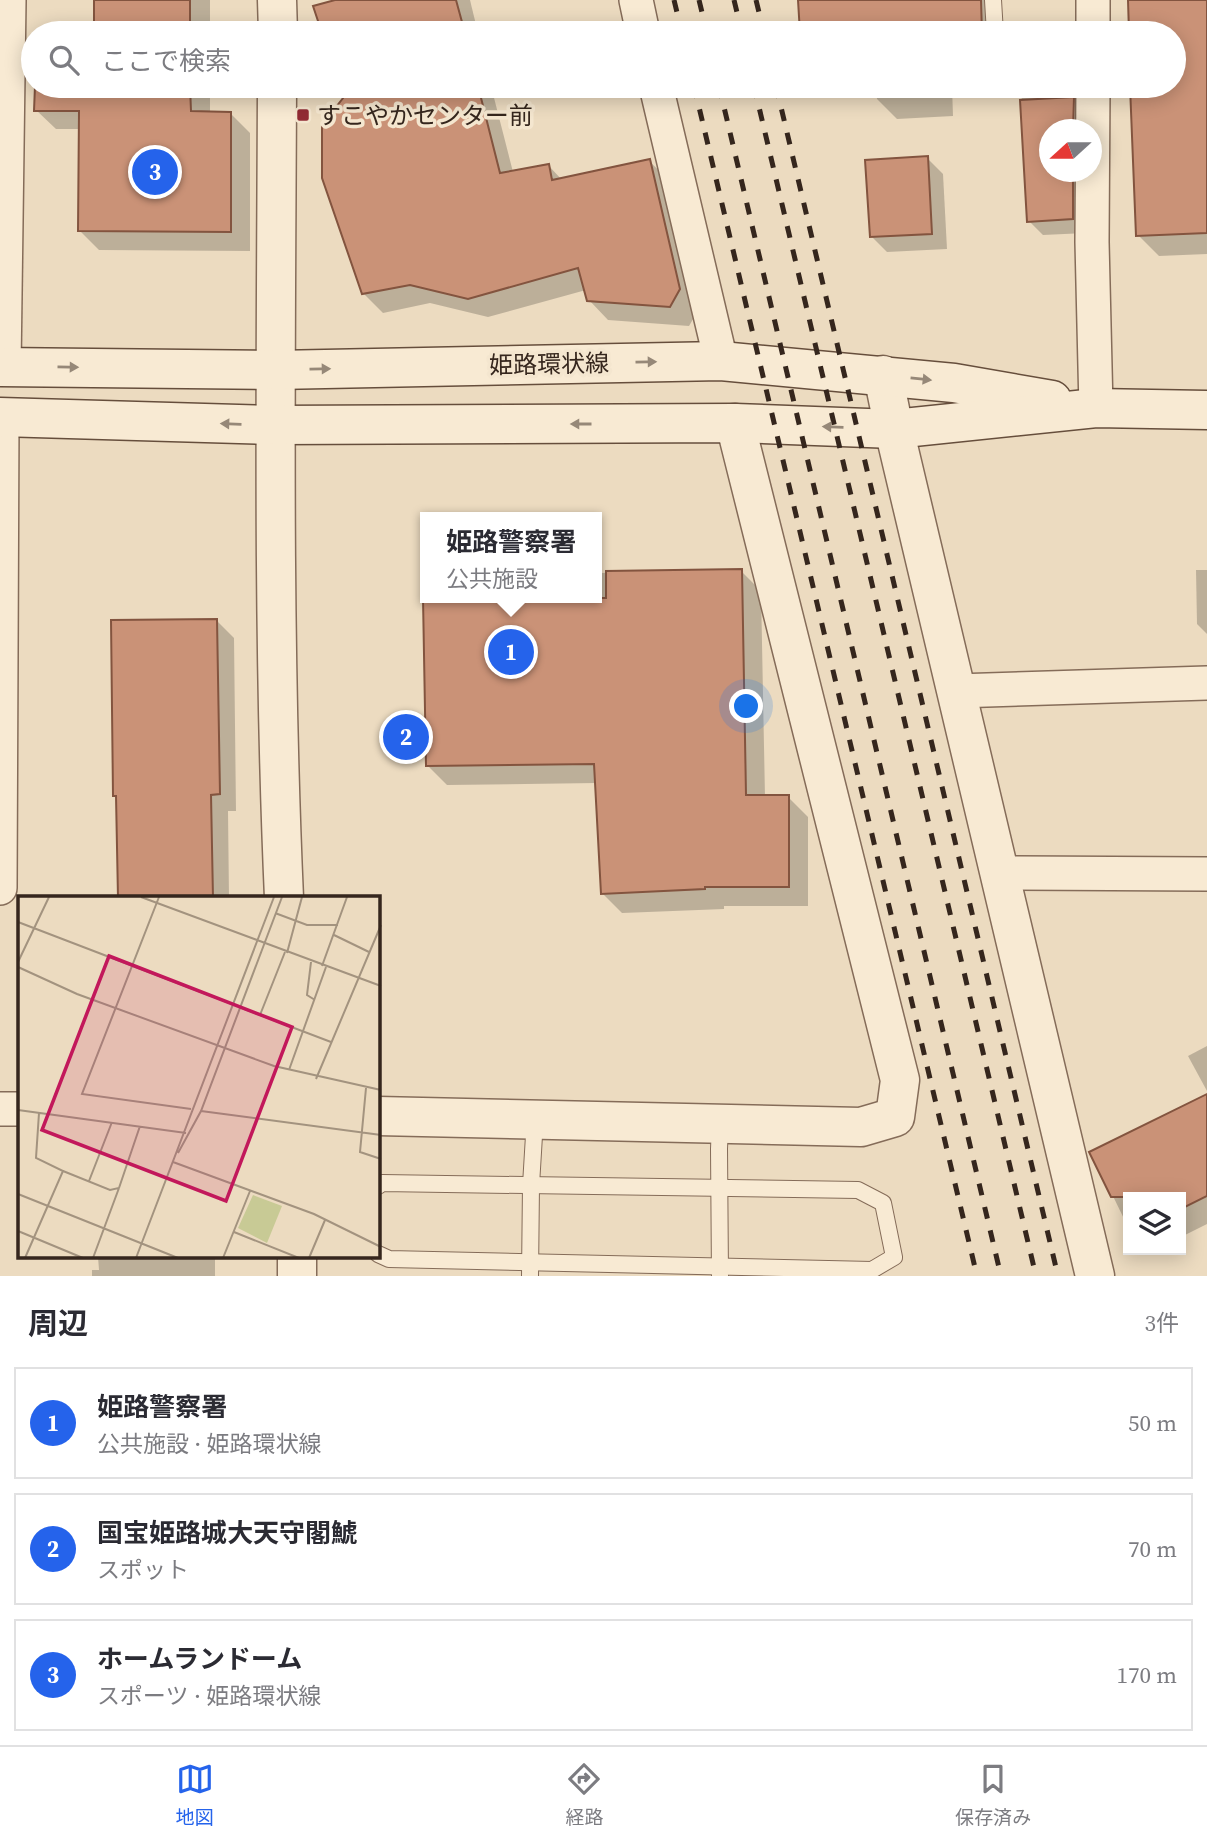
<!DOCTYPE html>
<html lang="ja">
<head>
<meta charset="utf-8">
<style>
	:root { --surface:#fff; --page:#f7f7f7; --text:#2b2b33; --muted:#7c7c81; --line:#e1e1e2; --accent:#2563eb }
	body { margin:0; font-family:"Source Serif 4","Noto Sans JP",serif; background:var(--page); color:var(--text) }
	.controls { position:absolute; right:21px; bottom:21px; display:grid; overflow:hidden; border-radius:0px; box-shadow:0 4px 18px #0003 }
	.controls button { width:63px; height:63px; display:grid; place-items:center; padding:0; border:0; border-bottom:2px solid var(--line); background:var(--surface); color:var(--text); font:35px sans-serif }
	.compass { position:absolute; left:1039px; top:119px; width:63px; height:63px; border-radius:50%; background:var(--surface); box-shadow:0 4px 18px #0003; rotate:249deg }
	.you { position:absolute; left:747px; top:707px; width:24px; height:24px; margin:-18px; border:5px solid #fff; border-radius:50%; background:#1a73e8; box-shadow:0 0 0 10px #1a73e833 }
	.badge { display:grid; place-items:center; width:46px; height:46px; border-radius:50%; background:var(--accent); color:#fff; font-size:23px; font-weight:700 }
	.pin { position:absolute; translate:-50% -50%; border:4px solid #fff; box-shadow:0 2px 7px #0006 }
	.popup { position:absolute; left:420px; top:512px; width:182px; height:91px; box-sizing:border-box; display:grid; place-content:center; border-radius:0px; background:var(--surface); filter:drop-shadow(0 2px 5px #0005); font-size:23px; white-space:nowrap; color:var(--muted) }
	.popup b { font-size:26px; color:var(--text) }
	.popup::after { content:''; position:absolute; left:50%; top:100%; margin-left:-14px; border:14px solid transparent; border-top-color:var(--surface) }
	.list { margin:0; padding:0; list-style:none }
	h2 { display:flex; justify-content:space-between; align-items:center; height:91px; margin:0; padding:0 28px; font-size:30px }
	h2 small { font-size:23px; font-weight:400; color:var(--muted) }
	.list li { display:grid; grid-template-columns:46px 1fr auto; gap:21px; align-items:center; box-sizing:border-box; height:112px; margin:0 14px 14px; padding:0 14px; border:2px solid var(--line); border-radius:0px }
	.list b { display:block; font-size:26px; white-space:nowrap }
	.list p { margin:0; font-size:23px; white-space:nowrap; color:var(--muted) }
	.list em { font-size:23px; font-style:normal; color:var(--muted) }
	.icon { flex:none; width:38px; height:38px; fill:none; stroke:currentColor; stroke-width:2; stroke-linecap:round; stroke-linejoin:round }
	.map { position:relative; flex:none; width:1207px; height:1276px; overflow:hidden }
	.search { position:absolute; background:var(--surface); box-shadow:0 4px 18px #0003; left:21px; right:21px; top:21px; height:77px; display:flex; align-items:center; gap:18px; box-sizing:border-box; padding:0 24px; border-radius:38px; color:var(--muted); font-size:26px }
	.sheet { height:469px; background:var(--surface) }
	nav { display:flex; justify-content:space-around; align-items:center; box-sizing:border-box; height:98px; border-top:2px solid var(--line); background:var(--surface); font-size:19px; color:var(--muted) }
	nav a { display:grid; justify-items:center; gap:4px }
	nav .on { color:var(--accent) }
	.map>svg:first-child { display:block }
	.shadow { fill:#0003 }
	.building { fill:#ca9277; stroke:#83543f; stroke-width:2 }
	.lines { fill:none; stroke-linecap:round; stroke-linejoin:round }
	.service-casing { stroke:#856c59; stroke-width:18 }
	.minor-casing { stroke:#856c59; stroke-width:36 }
	.tertiary-casing { stroke:#856c59; stroke-width:41 }
	.secondary-casing { stroke:#664e3c; stroke-width:41 }
	.service { stroke:#f8ead3; stroke-width:16 }
	.minor { stroke:#f8ead3; stroke-width:33 }
	.tertiary { stroke:#f8ead3; stroke-width:38 }
	.secondary { stroke:#f8ead3; stroke-width:38 }
	.rail { stroke:#35261d; stroke-width:5; stroke-dasharray:12 12; stroke-linecap:butt }
	.oneway { fill:#968878 }
	.poi-dot { fill:#922b34; stroke:#f4e6cf; stroke-width:2.5 }
	.labels { text-anchor:middle; dominant-baseline:central; stroke-width:7; stroke-linejoin:round; paint-order:stroke }
	.poi-label { font-size:24px; fill:#35261d; stroke:#f4e6cf; text-anchor:start }
	.street-label { font-size:24px; fill:#35261d; stroke:#f4e6cf }
	.inset-road { fill:none; stroke:#a3937f; stroke-width:2 }
	.view { fill:#c2185b; fill-opacity:0.15; stroke:#c2185b; stroke-width:3.5 }
	.inset-edge { fill:none; stroke:#35261d; stroke-width:3.5 }
</style>
</head>
<body>
<div class="map">
<svg width="1207" height="1276" viewBox="0 0 1207 1276">
	<rect width="100%" height="100%" fill="#ecdbc0"/>
	<!-- shadow -->
	<g class="shadow">
		<rect x="96" y="0" width="114" height="33"/>
		<path d="M 341,0 L 470,0 L 478,33 L 323,33 L 315,7 Z"/>
		<path d="M 800,0 L 999,0 L 1000,33 L 802,33 Z"/>
		<path d="M 1129,0 L 1207,0 L 1207,254 L 1159,256 L 1138,235 L 1132,86 L 1174,86 L 1174,33 L 1131,33 Z"/>
		<path d="M 1073,28 L 1078,33 L 1018,33 L 1018,31 Z"/>
		<path d="M 36,86 L 210,86 L 210,113 L 231,114 L 250,133 L 250,251 L 99,250 L 80,231 L 80,129 L 56,129 L 36,110 Z"/>
		<path d="M 341,86 L 491,86 L 513,172 L 549,166 L 562,180 L 649,161 L 669,180 L 699,309 L 689,326 L 608,320 L 589,300 L 586,290 L 488,317 L 430,303 L 383,313 L 364,294 L 345,99 Z"/>
		<path d="M 818,86 L 952,86 L 953,116 L 897,119 L 877,99 L 876,89 L 824,92 Z"/>
		<path d="M 1021,86 L 1091,86 L 1087,130 L 1050,130 L 1050,172 L 1087,172 L 1086,233 L 1043,235 L 1029,221 Z"/>
		<path d="M 927,158 L 943,174 L 947,249 L 887,252 L 871,236 Z"/>
		<path d="M 425,570 L 425,598 L 597,598 L 597,573 L 741,571 L 761,591 L 765,797 L 788,797 L 808,817 L 808,906 L 724,906 L 724,909 L 622,913 L 602,893 L 597,783 L 447,785 L 427,765 Z"/>
		<path d="M 1196,570 L 1207,570 L 1207,634 L 1197,624 Z"/>
		<path d="M 217,621 L 234,638 L 236,811 L 228,811 L 229,898 L 120,898 L 118,798 L 115,795 Z"/>
		<path d="M 1207,1046 L 1207,1091 L 1188,1056 Z"/>
		<path d="M 1207,1096 L 1207,1224 L 1181,1237 L 1181,1197 L 1128,1197 L 1128,1227 L 1092,1153 Z"/>
		<path d="M 98,1257 L 215,1257 L 215,1276 L 92,1276 L 92,1270 L 99,1270 Z"/>
	</g>
	<!-- building -->
	<g class="building">
		<rect x="94" y="0" width="96" height="33"/>
		<path d="M 335,0 L 456,0 L 465,33 L 322,33 L 313,6 Z"/>
		<path d="M 798,0 L 981,0 L 982,33 L 800,33 Z"/>
		<path d="M 1128,0 L 1207,0 L 1207,233 L 1136,236 L 1130,86 L 1174,86 L 1174,33 L 1129,33 Z"/>
		<path d="M 35,86 L 190,86 L 191,111 L 231,112 L 231,232 L 78,231 L 79,111 L 34,111 Z"/>
		<path d="M 339,86 L 478,86 L 500,173 L 549,164 L 552,180 L 650,159 L 680,289 L 670,307 L 587,301 L 578,268 L 468,299 L 410,285 L 362,294 L 322,178 L 322,125 L 343,98 Z"/>
		<path d="M 1074,97 L 1073,130 L 1049,130 L 1049,172 L 1073,172 L 1073,219 L 1027,222 L 1020,100 Z"/>
		<path d="M 928,156 L 932,234 L 870,237 L 865,160 Z"/>
		<path d="M 742,569 L 746,795 L 789,795 L 789,887 L 705,887 L 705,889 L 601,894 L 594,764 L 426,766 L 423,598 L 606,598 L 606,571 Z"/>
		<path d="M 217,619 L 220,794 L 211,795 L 213,898 L 118,898 L 116,796 L 113,796 L 111,620 Z"/>
		<path d="M 1207,1094 L 1207,1196 L 1181,1209 L 1181,1197 L 1111,1197 L 1089,1152 Z"/>
	</g>
	<g class="lines">
		<!-- service casing -->
		<g class="service-casing">
			<g id="service">
				<path d="M 993,0 L 995,33"/>
				<path d="M 378,1186 L 382,1183 L 858,1190 L 883,1203 L 894,1257 L 872,1270 L 389,1259 L 378,1254"/>
				<path d="M 530,1276 L 531,1185 L 535,1119"/>
				<path d="M 720,1276 L 719,1149 L 720,1124"/>
			</g>
		</g>
		<!-- minor casing -->
		<g class="minor-casing">
			<g id="minor">
				<path d="M 636,0 L 643,33"/>
				<path d="M 1093,33 L 1093,0"/>
				<path d="M 656,86 L 721,361"/>
				<path d="M 1093,86 L 1092,242 L 1096,408"/>
				<path d="M 4,367 L 9,0"/>
				<path d="M 956,691 L 1207,683"/>
				<path d="M 999,873 L 1207,874"/>
				<path d="M 0,888 L 2,417"/>
				<path d="M 0,1109 L 19,1109"/>
			</g>
		</g>
		<!-- tertiary casing -->
		<g class="tertiary-casing">
			<g id="tertiary">
				<path d="M 277,0 L 278,33"/>
				<path d="M 277,86 C 276,356 272,628 284,898"/>
				<path d="M 883,375 L 894,429 L 1095,1276"/>
				<path d="M 378,1116 L 861,1127 L 895,1117 L 900,1080 L 735,423"/>
				<path d="M 297,1257 L 297,1276"/>
			</g>
		</g>
		<!-- secondary casing -->
		<g class="secondary-casing">
			<g id="secondary">
				<path d="M 0,367 L 276,370 L 721,361 L 954,383 L 1052,400"/>
				<path d="M 0,417 L 275,425 L 735,423 L 894,429 L 1096,408 L 1207,410"/>
			</g>
		</g>
		<!-- service -->
		<use href="#service" class="service"/>
		<!-- minor -->
		<use href="#minor" class="minor"/>
		<!-- tertiary -->
		<use href="#tertiary" class="tertiary"/>
		<!-- secondary -->
		<use href="#secondary" class="secondary"/>
		<!-- rail -->
		<g class="rail">
			<path d="M 674,0 L 682,33"/>
			<path d="M 699,0 L 707,33"/>
			<path d="M 734,0 L 742,33"/>
			<path d="M 756,0 L 764,33"/>
			<path d="M 694,86 L 977,1276"/>
			<path d="M 719,86 L 1001,1276"/>
			<path d="M 754,86 L 1036,1276"/>
			<path d="M 776,86 L 1058,1276"/>
		</g>
	</g>
	<!-- one-way arrows -->
	<defs><path id="oneway-solid" d="M-6-.8H1V-3.2L6.5 0L1 3.2V.8H-6Z" transform="scale(1.75)"/></defs>
	<g class="oneway">
		<use href="#oneway-solid" transform="translate(646 362) rotate(-1)"/>
		<use href="#oneway-solid" transform="translate(68 367) rotate(1)"/>
		<use href="#oneway-solid" transform="translate(320 369) rotate(-1)"/>
		<use href="#oneway-solid" transform="translate(921 379) rotate(6)"/>
		<use href="#oneway-solid" transform="translate(231 424) rotate(-178)"/>
		<use href="#oneway-solid" transform="translate(581 424) rotate(180)"/>
		<use href="#oneway-solid" transform="translate(833 427) rotate(-178)"/>
	</g>
	<!-- markers -->
	<rect class="poi-dot" x="296" y="108" width="14" height="14" rx="3.5"/>
	<g class="labels">
		<!-- poi labels -->
		<g class="poi-label">
			<text x="317" y="115">すこやかセンター前</text>
		</g>
		<!-- street labels -->
		<g class="street-label">
			<text transform="translate(549 364) rotate(-1)">姫路環状線</text>
		</g>
	</g>
	<!-- overview -->
	<g transform="translate(18 896)">
		<rect width="362" height="362" fill="#ecdbc0"/>
		<path d="M 235,299 L 264,310 L 249,347 L 220,332 Z" fill="#c8ca95"/>
		<path class="inset-road" d="M 123,1 L 363,90M 141,1 L 64,198 L 173,213M 257,17 L 289,29 L 320,29M 0,26 L 214,108M 316,39 L 351,56M 269,57 L 284,1M 0,66 L 31,1M 293,66 L 289,99 L 297,104M 304,70 L 329,1M 0,71 L 59,98 L 256,170 L 363,194M 221,111 L 313,146M 242,119 L 267,56M 271,174 L 308,71M 298,183 L 363,29M 348,192 L 342,256 L 363,263M 0,214 L 168,237M 183,215 L 363,239M 160,257 L 183,215 L 264,1M 155,266 L 296,318 L 363,351M 45,275 L 92,294 L 101,292 L 122,230M 71,285 L 94,226M 0,298 L 160,362M 0,335 L 65,362M 216,336 L 281,362M 7,362 L 45,275 L 18,262 L 21,217M 75,362 L 101,292M 118,362 L 256,1M 205,362 L 232,295M 291,362 L 307,324"/>
		<path class="view" d="M 91,60 L 274,131 L 208,305 L 24,234 Z"/>
		<rect width="362" height="362" class="inset-edge"/>
	</g>
</svg>
<div class="controls">
<button><svg class="icon" aria-label="layers" viewBox="0 0 24 24"><path d="M12 4l9 5-9 5-9-5zM3 14l9 5 9-5"/></svg></button>
</div>
<svg class="compass" viewBox="-18 -18 36 36"><path d="M0-13l5 13h-10z" fill="#e53935"/><path d="M0 13l5-13h-10z" fill="#7c7c81"/></svg>
<div class="you"></div>
<div class="pin badge" style="left:511px;top:652px">1</div>
<div class="popup"><b>姫路警察署</b>公共施設</div>
<div class="pin badge" style="left:406px;top:737px">2</div>
<div class="pin badge" style="left:155px;top:172px">3</div>
<div class="search"><svg class="icon" aria-label="search" viewBox="0 0 24 24"><circle cx="10" cy="10" r="6"/><path d="M15 15l6 6"/></svg>ここで検索</div>
</div>
<section class="sheet">
<h2>周辺<small>3件</small></h2>
<ul class="list">
<li><span class="badge">1</span><div><b>姫路警察署</b><p>公共施設 · 姫路環状線</p></div><em>50 m</em></li>
<li><span class="badge">2</span><div><b>国宝姫路城大天守閣鯱</b><p>スポット</p></div><em>70 m</em></li>
<li><span class="badge">3</span><div><b>ホームランドーム</b><p>スポーツ · 姫路環状線</p></div><em>170 m</em></li>
</ul>
</section>
<nav>
<a class="on"><svg class="icon" aria-label="map" viewBox="0 0 24 24"><path d="M3 6l6-2 6 2 6-2v14l-6 2-6-2-6 2zM9 4v14M15 6v14"/></svg>地図</a>
<a><svg class="icon" aria-label="directions" viewBox="0 0 24 24"><path d="M12 3l9 9-9 9-9-9zM9 14v-3h6M13 9l2 2-2 2"/></svg>経路</a>
<a><svg class="icon" aria-label="saved" viewBox="0 0 24 24"><path d="M7 4h10v16l-5-4-5 4z"/></svg>保存済み</a>
</nav>
</body>
</html>
